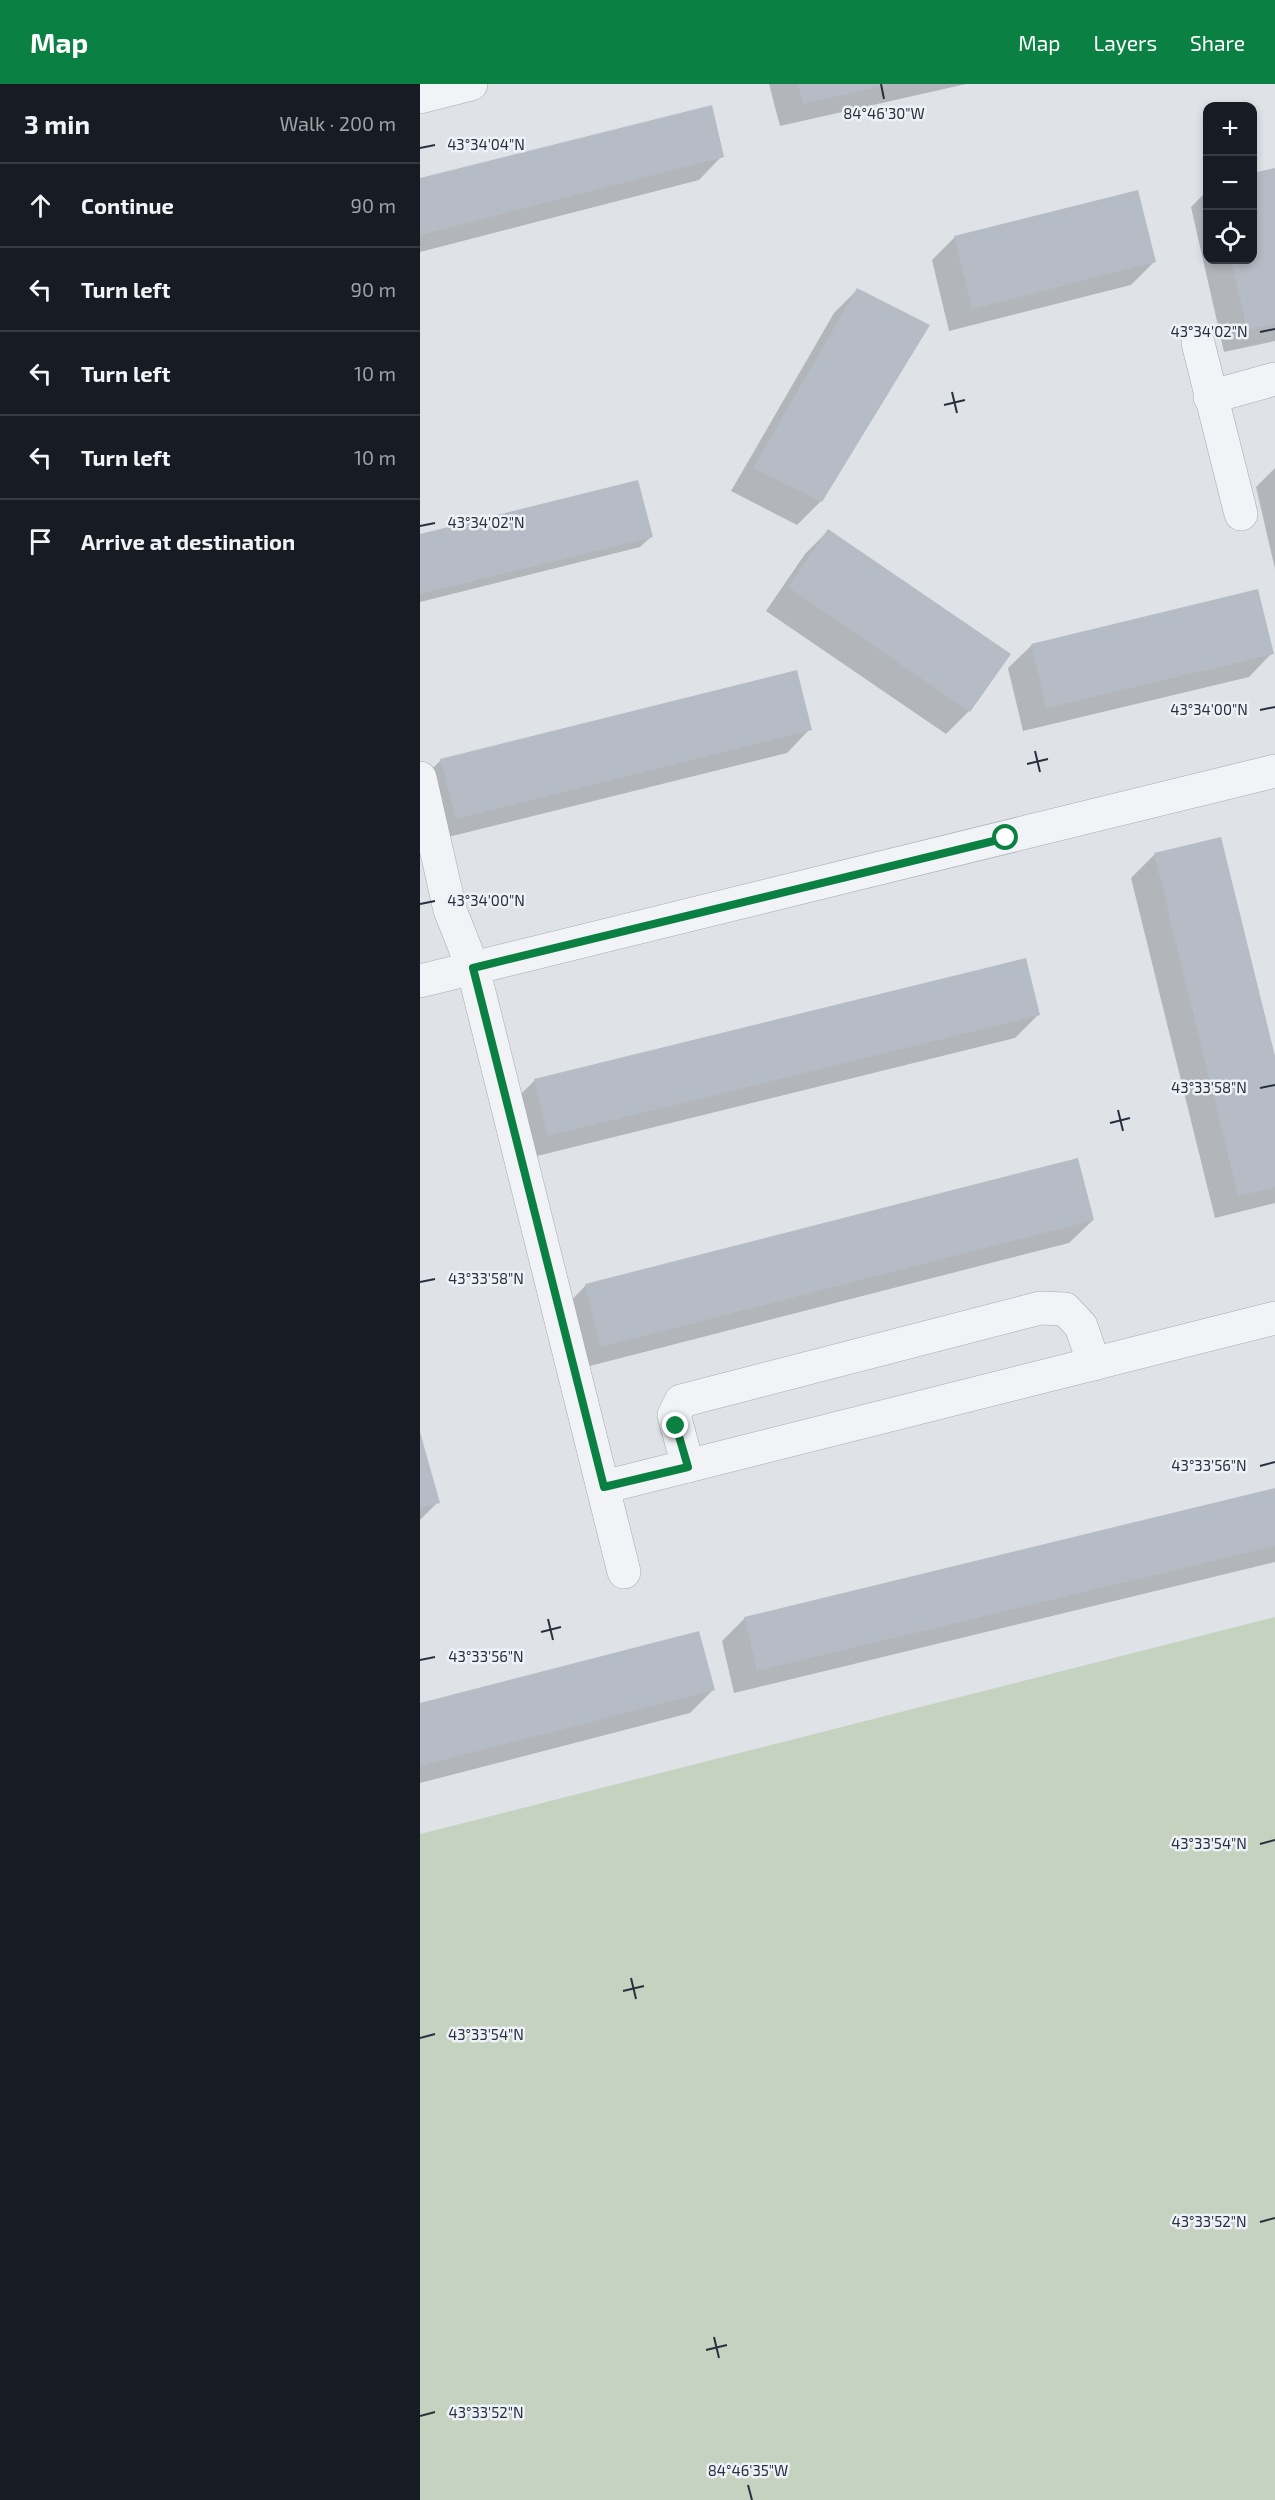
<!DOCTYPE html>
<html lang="en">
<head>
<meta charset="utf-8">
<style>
	:root { --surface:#171b24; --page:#20242c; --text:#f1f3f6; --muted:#9ea1a6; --line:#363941; --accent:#0b8043 }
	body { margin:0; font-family:"Exo 2",sans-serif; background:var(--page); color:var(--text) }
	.controls { position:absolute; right:18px; top:18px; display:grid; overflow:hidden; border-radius:12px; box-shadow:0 3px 9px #0003 }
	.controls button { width:54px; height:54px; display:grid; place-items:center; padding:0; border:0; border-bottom:2px solid var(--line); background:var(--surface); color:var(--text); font:30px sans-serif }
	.stop { position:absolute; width:18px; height:18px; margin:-14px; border:4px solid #0b8043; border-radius:50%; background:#fff }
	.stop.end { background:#0b8043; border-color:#fff; box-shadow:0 2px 6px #0008 }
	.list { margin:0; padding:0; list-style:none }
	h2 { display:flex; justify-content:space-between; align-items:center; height:78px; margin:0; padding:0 24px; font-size:26px }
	h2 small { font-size:20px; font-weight:400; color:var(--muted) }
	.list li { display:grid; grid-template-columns:39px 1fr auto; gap:18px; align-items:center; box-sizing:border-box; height:84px; padding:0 24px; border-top:2px solid var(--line) }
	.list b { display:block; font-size:22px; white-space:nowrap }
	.list em { font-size:20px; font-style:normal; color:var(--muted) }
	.icon { flex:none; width:33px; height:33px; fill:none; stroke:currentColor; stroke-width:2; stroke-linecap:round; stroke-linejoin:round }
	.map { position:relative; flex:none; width:855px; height:2416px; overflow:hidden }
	header { display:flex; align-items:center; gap:36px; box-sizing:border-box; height:84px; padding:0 30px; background:var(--accent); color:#fff }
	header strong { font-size:28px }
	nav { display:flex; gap:33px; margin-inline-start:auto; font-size:21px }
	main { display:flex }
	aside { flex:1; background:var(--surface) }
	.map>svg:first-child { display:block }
	.green { fill:#c5d2c0 }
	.shadow { fill:#0003 }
	.building { fill:#b6bcc5 }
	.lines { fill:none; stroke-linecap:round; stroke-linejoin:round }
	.minor-casing { stroke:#a4aab2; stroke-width:34 }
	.minor { stroke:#f1f3f6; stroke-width:33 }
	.route { stroke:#0b8043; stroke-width:8 }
	.ticks { fill:none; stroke:#28303f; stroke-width:2 }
	.ticks-label { font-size:15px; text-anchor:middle; fill:#28303f; stroke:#eef1f6; stroke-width:5; stroke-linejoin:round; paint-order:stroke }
</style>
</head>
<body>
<header>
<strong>Map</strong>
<nav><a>Map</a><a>Layers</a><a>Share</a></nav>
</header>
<main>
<aside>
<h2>3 min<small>Walk · 200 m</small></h2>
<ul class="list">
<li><svg class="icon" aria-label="ahead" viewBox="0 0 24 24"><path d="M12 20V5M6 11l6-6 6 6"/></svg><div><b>Continue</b></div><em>90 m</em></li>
<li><svg class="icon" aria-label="left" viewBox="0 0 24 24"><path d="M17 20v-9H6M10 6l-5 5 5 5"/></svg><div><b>Turn left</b></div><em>90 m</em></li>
<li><svg class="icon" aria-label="left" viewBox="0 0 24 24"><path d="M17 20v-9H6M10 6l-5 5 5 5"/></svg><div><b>Turn left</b></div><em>10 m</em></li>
<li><svg class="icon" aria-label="left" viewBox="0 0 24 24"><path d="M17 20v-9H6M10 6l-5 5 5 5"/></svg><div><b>Turn left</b></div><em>10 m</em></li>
<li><svg class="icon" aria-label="arrive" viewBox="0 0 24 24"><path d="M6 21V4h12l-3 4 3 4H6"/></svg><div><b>Arrive at destination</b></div></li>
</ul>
</aside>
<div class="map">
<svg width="855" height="2416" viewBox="0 0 855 2416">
	<rect width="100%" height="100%" fill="#dfe3e8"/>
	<!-- green -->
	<path class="green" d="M 855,1533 L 855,2416 L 0,2416 L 0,1750 Z"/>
	<!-- shadow -->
	<g class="shadow">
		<path d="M 349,0 L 546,0 L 360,42 Z"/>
		<path d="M 302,72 L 279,96 L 0,168 L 0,95 Z"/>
		<path d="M 855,86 L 855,257 L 804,268 L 771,123 L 788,106 L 788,176 L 832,176 Z"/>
		<path d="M 535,153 L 734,178 L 711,201 L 529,247 L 512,176 Z"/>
		<path d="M 437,206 L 508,241 L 401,417 L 377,441 L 311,407 L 414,229 Z"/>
		<path d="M 855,384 L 855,485 L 836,403 Z"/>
		<path d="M 408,447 L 549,627 L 526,650 L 346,527 L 385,470 Z"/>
		<path d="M 0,451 L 231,453 L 220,463 L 0,518 Z"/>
		<path d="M 612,561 L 852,569 L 829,593 L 603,647 L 588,584 Z"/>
		<path d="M 390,645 L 367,669 L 12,757 L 0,697 L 21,676 Z"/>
		<path d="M 800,755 L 855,978 L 855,1119 L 795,1134 L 711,794 L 734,771 Z"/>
		<path d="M 618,931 L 595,954 L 105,1075 L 91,1020 L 115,996 Z"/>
		<path d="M 673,1136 L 649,1159 L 158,1285 L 143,1225 L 166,1201 Z"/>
		<path d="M 0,1351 L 18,1418 L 0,1436 Z"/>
		<path d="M 855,1406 L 855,1478 L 314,1609 L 302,1557 L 325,1534 Z"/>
		<path d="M 293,1606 L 270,1629 L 0,1699 L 0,1621 Z"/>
	</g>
	<!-- building -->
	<g class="building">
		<path d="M 378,0 L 466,0 L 466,1 L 383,20 Z"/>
		<path d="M 292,21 L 304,73 L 0,151 L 0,94 Z"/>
		<path d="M 855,84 L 855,240 L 827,246 L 811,176 L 832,176 L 832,89 Z"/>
		<path d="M 718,106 L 736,178 L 552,225 L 534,152 Z"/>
		<path d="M 437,204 L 510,241 L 402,418 L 333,384 Z"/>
		<path d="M 218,396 L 233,453 L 0,510 L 0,450 Z"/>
		<path d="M 408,445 L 591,570 L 550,628 L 368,503 Z"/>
		<path d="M 838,505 L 854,570 L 626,624 L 611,560 Z"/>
		<path d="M 377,586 L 392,646 L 36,735 L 20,675 Z"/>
		<path d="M 801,753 L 855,972 L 855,1103 L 818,1112 L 734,769 Z"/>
		<path d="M 606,874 L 620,931 L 128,1052 L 114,995 Z"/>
		<path d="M 658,1074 L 674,1136 L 181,1263 L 165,1200 Z"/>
		<path d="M 0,1348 L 20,1419 L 0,1424 Z"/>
		<path d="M 855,1404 L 855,1462 L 337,1587 L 324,1533 Z"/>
		<path d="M 279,1547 L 295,1606 L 0,1682 L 0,1619 Z"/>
	</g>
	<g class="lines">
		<!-- minor casing -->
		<g class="minor-casing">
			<g id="minor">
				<path d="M 0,13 L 51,0"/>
				<path d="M 778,259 L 821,430"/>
				<path d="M 790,313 L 855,295"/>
				<path d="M 0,694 L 30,826 L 53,884 L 204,1488"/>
				<path d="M 0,897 L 855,687"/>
				<path d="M 268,1382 L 254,1331 L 261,1317 L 620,1224 L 645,1225 L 661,1242 L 674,1280"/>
				<path d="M 184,1403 L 855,1234"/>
			</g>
		</g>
		<!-- minor -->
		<use href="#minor" class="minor"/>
	</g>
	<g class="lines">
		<!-- route -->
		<path class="route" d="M 256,1342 L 268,1383 L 184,1403 L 53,884 L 586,754"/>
	</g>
	<!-- ticks -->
	<path class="ticks" d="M 461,0 L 464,15M 0,64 L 15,61M 840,248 L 855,245M 532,308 L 537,329M 524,321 L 545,316M 0,442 L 15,439M 840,626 L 855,623M 615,667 L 620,688M 607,680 L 628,675M 0,820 L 15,817M 840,1004 L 855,1001M 698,1026 L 703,1047M 690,1039 L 710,1034M 0,1198 L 15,1195M 840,1382 L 855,1378M 128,1535 L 133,1556M 121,1548 L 141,1543M 0,1576 L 15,1573M 840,1760 L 855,1756M 211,1894 L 216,1915M 203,1907 L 224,1902M 0,1954 L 15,1950M 840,2138 L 855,2134M 294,2253 L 299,2274M 286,2266 L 307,2261M 0,2332 L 15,2328M 328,2401 L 332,2416"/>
	<g class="ticks-label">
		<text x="464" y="35">84°46'30"W</text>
		<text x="66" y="66">43°34'04"N</text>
		<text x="789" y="253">43°34'02"N</text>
		<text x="66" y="444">43°34'02"N</text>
		<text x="789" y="631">43°34'00"N</text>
		<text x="66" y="822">43°34'00"N</text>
		<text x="789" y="1009">43°33'58"N</text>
		<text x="66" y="1200">43°33'58"N</text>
		<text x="789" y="1387">43°33'56"N</text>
		<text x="66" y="1578">43°33'56"N</text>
		<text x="789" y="1765">43°33'54"N</text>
		<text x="66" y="1956">43°33'54"N</text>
		<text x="789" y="2143">43°33'52"N</text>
		<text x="66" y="2334">43°33'52"N</text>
		<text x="328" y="2392">84°46'35"W</text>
	</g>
</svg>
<div class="controls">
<button>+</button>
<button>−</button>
<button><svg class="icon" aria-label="locate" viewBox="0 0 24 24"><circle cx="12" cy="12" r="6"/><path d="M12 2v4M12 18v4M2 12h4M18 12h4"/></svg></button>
</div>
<div class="stop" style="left:586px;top:754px"></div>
<div class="stop end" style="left:256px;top:1342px"></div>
</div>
</main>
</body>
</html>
